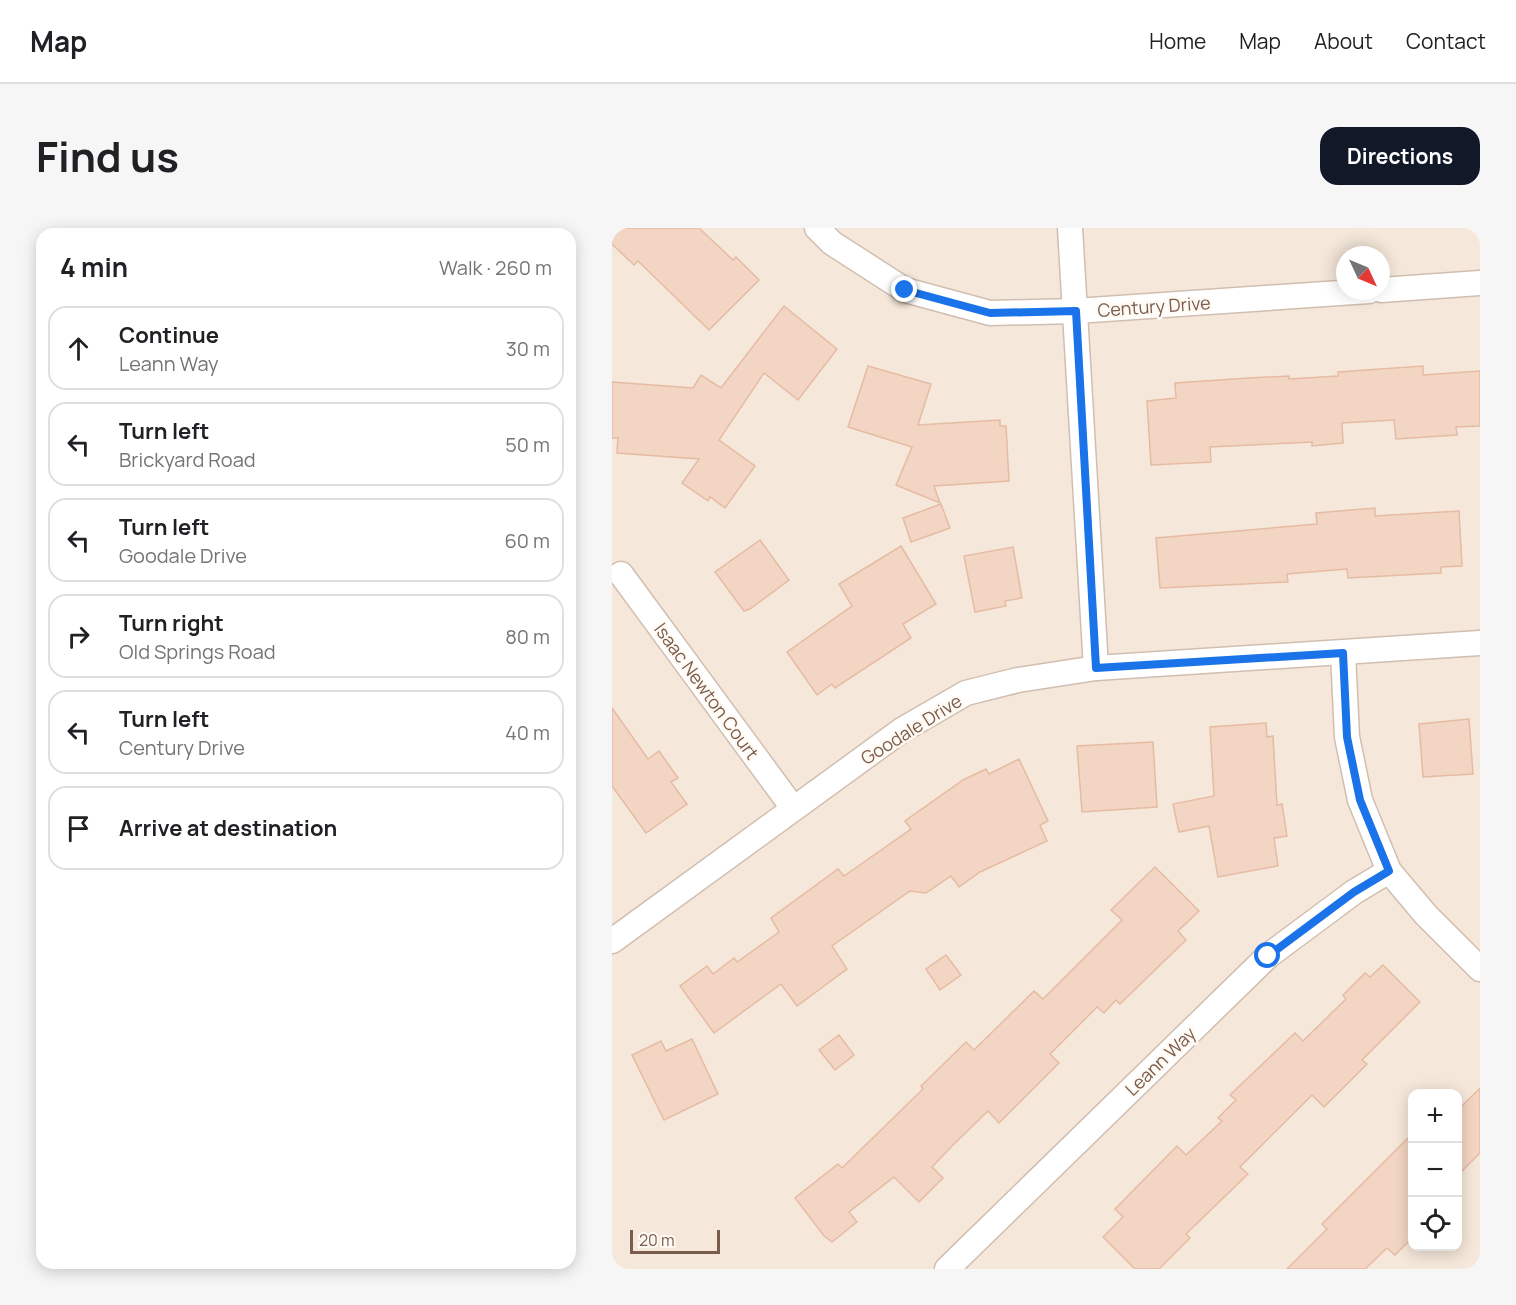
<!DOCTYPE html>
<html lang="en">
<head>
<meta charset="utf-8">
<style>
	:root { --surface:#fff; --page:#f6f6f6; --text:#202124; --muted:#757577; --line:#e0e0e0; --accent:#111827 }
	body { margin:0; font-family:Manrope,sans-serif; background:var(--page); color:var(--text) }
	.controls { position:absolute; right:18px; bottom:18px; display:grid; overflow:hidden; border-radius:12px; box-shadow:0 3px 15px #0003 }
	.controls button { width:54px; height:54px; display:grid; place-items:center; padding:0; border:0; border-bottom:2px solid var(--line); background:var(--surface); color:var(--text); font:30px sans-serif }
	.compass { position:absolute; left:724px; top:18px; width:54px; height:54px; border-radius:50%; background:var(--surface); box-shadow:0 3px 15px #0003; rotate:134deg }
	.scale { position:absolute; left:18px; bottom:15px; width:90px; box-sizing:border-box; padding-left:6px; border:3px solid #7a5c4d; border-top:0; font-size:16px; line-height:21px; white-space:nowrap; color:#7a5c4d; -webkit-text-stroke:4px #fffaf3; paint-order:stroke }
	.stop { position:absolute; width:18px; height:18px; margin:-14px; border:4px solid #1a73e8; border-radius:50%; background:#fff }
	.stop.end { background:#1a73e8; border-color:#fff; box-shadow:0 2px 6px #0008 }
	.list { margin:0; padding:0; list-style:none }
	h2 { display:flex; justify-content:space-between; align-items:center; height:78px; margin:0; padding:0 24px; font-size:26px }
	h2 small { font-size:20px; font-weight:400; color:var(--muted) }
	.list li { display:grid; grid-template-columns:39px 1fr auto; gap:18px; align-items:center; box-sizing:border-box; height:84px; margin:0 12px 12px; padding:0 12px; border:2px solid var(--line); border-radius:18px }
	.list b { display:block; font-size:22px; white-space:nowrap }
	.list p { margin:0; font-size:20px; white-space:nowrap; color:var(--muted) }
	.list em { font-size:20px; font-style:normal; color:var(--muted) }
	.icon { flex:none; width:33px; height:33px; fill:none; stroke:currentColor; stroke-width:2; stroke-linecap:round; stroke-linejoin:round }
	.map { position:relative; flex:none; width:868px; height:1041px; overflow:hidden; border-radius:18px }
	header { display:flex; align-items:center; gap:36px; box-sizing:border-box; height:84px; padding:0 30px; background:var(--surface); border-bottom:2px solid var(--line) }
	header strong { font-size:28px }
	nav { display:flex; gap:33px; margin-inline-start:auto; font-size:21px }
	.intro { display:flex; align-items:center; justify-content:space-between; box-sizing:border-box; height:144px; padding:0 36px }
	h1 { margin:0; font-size:42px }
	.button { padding:15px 27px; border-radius:18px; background:var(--accent); color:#fff; font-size:21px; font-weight:700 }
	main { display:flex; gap:36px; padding:0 36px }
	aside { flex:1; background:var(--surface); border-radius:18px; box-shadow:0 3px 15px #0003 }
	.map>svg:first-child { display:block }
	.residential { fill:#f5e8da; fill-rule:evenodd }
	.building { fill:#f3d5c3; stroke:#e6bba3; stroke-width:1.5 }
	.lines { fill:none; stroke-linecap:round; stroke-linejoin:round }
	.minor-casing { stroke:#d1beb0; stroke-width:27 }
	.minor { stroke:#fff; stroke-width:24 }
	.route { stroke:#1a73e8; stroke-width:8 }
	.labels { text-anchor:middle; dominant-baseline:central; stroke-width:5; stroke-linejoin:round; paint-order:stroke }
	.street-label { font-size:18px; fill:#7a5c4d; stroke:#fffaf3 }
</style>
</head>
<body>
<header>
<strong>Map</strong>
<nav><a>Home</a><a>Map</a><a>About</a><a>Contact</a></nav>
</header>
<div class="intro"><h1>Find us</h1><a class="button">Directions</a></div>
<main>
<aside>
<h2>4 min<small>Walk · 260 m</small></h2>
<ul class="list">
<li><svg class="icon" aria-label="ahead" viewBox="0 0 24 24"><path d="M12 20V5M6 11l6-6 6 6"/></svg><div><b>Continue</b><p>Leann Way</p></div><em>30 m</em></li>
<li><svg class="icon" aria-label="left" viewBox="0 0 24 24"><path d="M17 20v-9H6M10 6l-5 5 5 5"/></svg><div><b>Turn left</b><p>Brickyard Road</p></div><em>50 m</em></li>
<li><svg class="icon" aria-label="left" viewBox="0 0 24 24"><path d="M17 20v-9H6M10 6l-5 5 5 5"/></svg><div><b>Turn left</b><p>Goodale Drive</p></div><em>60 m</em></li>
<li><svg class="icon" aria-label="right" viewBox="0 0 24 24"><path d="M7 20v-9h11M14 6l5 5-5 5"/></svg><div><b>Turn right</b><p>Old Springs Road</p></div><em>80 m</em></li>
<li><svg class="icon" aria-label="left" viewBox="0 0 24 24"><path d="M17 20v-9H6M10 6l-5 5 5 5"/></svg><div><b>Turn left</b><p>Century Drive</p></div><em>40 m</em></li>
<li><svg class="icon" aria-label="arrive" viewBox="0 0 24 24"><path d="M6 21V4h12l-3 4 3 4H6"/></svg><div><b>Arrive at destination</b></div></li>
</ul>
</aside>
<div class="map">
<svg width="868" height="1041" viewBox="0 0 868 1041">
	<rect width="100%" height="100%" fill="#fdf6ec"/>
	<!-- residential -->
	<path class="residential" d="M 0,0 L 868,0 L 868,1041 L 0,1041 ZM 733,27 L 769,27 L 769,63 L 733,63 ZM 800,866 L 846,866 L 846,1018 L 800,1018 Z"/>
	<!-- building -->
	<g class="building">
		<path d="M 0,0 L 87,0 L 121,32 L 124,29 L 147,52 L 97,102 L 26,33 L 22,37 L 0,16 Z"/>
		<path d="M 172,78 L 225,121 L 186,172 L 152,145 L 107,212 L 143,238 L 113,280 L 98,269 L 96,273 L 70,255 L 87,231 L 5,225 L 6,210 L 0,210 L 0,154 L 81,160 L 89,147 L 109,160 Z"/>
		<path d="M 256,138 L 319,156 L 306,197 L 388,192 L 388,198 L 394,198 L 397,253 L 322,258 L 328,275 L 284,257 L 300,219 L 236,199 Z"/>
		<path d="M 811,138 L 811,147 L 868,143 L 868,198 L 844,199 L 845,207 L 784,211 L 782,192 L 730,195 L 731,215 L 700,218 L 700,214 L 598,219 L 599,234 L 539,237 L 535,173 L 564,170 L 563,155 L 637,150 L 677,148 L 677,151 L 726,148 L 726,144 Z"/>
		<path d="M 329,276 L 338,300 L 299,314 L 291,290 Z"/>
		<path d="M 763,280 L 763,288 L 847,283 L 850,338 L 829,339 L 829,345 L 736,350 L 735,341 L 675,346 L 676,354 L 548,360 L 544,310 L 705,296 L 704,285 Z"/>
		<path d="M 148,312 L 177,352 L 138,381 L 132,383 L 103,344 Z"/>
		<path d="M 289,318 L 324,376 L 291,396 L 299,410 L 223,460 L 220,456 L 205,467 L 175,424 L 240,378 L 227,356 Z"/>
		<path d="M 401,319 L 410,370 L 393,373 L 394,378 L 363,384 L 352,328 Z"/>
		<path d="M 0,480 L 36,531 L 47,523 L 66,550 L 59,554 L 75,576 L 34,605 L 0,558 Z"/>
		<path d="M 857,491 L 861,546 L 811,549 L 807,496 Z"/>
		<path d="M 654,495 L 655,509 L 661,508 L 665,577 L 670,576 L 675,608 L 662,610 L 666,638 L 606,649 L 597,598 L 567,604 L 561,576 L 602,568 L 598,499 Z"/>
		<path d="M 541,514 L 545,579 L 470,584 L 465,518 Z"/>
		<path d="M 407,531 L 436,593 L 428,597 L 435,613 L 368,644 L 347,659 L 339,648 L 314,665 L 298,663 L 220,718 L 235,741 L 185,778 L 169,756 L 102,805 L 68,758 L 95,738 L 101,746 L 122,730 L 125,734 L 167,704 L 159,690 L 226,641 L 232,648 L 299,601 L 293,593 L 351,552 L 374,541 L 377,546 Z"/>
		<path d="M 543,639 L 587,683 L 566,703 L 574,712 L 508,776 L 504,772 L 492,785 L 485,779 L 438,826 L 447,835 L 387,895 L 376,883 L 341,917 L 320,939 L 331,950 L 307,974 L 282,949 L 237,984 L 245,994 L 220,1014 L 212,1008 L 183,970 L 226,936 L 230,940 L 311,861 L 309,858 L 354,814 L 362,822 L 422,763 L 431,771 L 510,692 L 499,682 Z"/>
		<path d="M 334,727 L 349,747 L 328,762 L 314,741 Z"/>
		<path d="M 771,737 L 808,774 L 750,832 L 755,836 L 712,879 L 700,867 L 628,939 L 636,946 L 574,1006 L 578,1010 L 547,1041 L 523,1041 L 491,1009 L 511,989 L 503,981 L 565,918 L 574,927 L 610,893 L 606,890 L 624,872 L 618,867 L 683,805 L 691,813 L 734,771 L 731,767 L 753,745 L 758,749 Z"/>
		<path d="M 227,807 L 242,827 L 223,842 L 207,822 Z"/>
		<path d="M 80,811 L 106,866 L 52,892 L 20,827 L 49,813 L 54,823 Z"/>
		<path d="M 868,860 L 868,925 L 846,947 L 846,882 Z"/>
		<path d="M 801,905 L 801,1009 L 783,1027 L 775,1020 L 753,1041 L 675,1041 L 715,1001 L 710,996 Z"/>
	</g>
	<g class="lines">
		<!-- minor casing -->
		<g class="minor-casing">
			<g id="minor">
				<path d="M 205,0 L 220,15 L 293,62 L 378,85 L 464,83 L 757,63"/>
				<path d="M 458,0 L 484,440"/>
				<path d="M 769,62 L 868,55"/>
				<path d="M 9,346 L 181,580"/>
				<path d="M 731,425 L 735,509 L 748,572 L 777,643 L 814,687 L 868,741"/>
				<path d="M 0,713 L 290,502 L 354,465 L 406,452 L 484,440 L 868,415"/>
				<path d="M 335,1041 L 656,728 L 742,664 L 777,643"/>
			</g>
		</g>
		<!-- minor -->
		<use href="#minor" class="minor"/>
	</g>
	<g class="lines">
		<!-- route -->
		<path class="route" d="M 293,62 L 378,85 L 464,83 L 484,440 L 731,425 L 735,509 L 748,572 L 777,643 L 742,664 L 656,728"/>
	</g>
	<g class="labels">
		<!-- street labels -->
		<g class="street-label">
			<text transform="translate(542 78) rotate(-4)">Century Drive</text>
			<text transform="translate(95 463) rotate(54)">Isaac Newton Court</text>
			<text transform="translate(299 501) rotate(-32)">Goodale Drive</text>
			<text transform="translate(548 833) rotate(-44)">Leann Way</text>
		</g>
	</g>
</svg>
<div class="controls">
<button>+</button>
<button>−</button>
<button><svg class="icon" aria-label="locate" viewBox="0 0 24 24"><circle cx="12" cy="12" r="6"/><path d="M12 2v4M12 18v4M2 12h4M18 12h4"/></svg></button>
</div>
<svg class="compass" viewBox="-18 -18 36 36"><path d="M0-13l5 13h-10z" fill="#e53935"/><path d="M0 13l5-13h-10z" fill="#757577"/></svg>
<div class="scale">20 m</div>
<div class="stop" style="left:656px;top:728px"></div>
<div class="stop end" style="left:293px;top:62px"></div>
</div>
</main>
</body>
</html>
